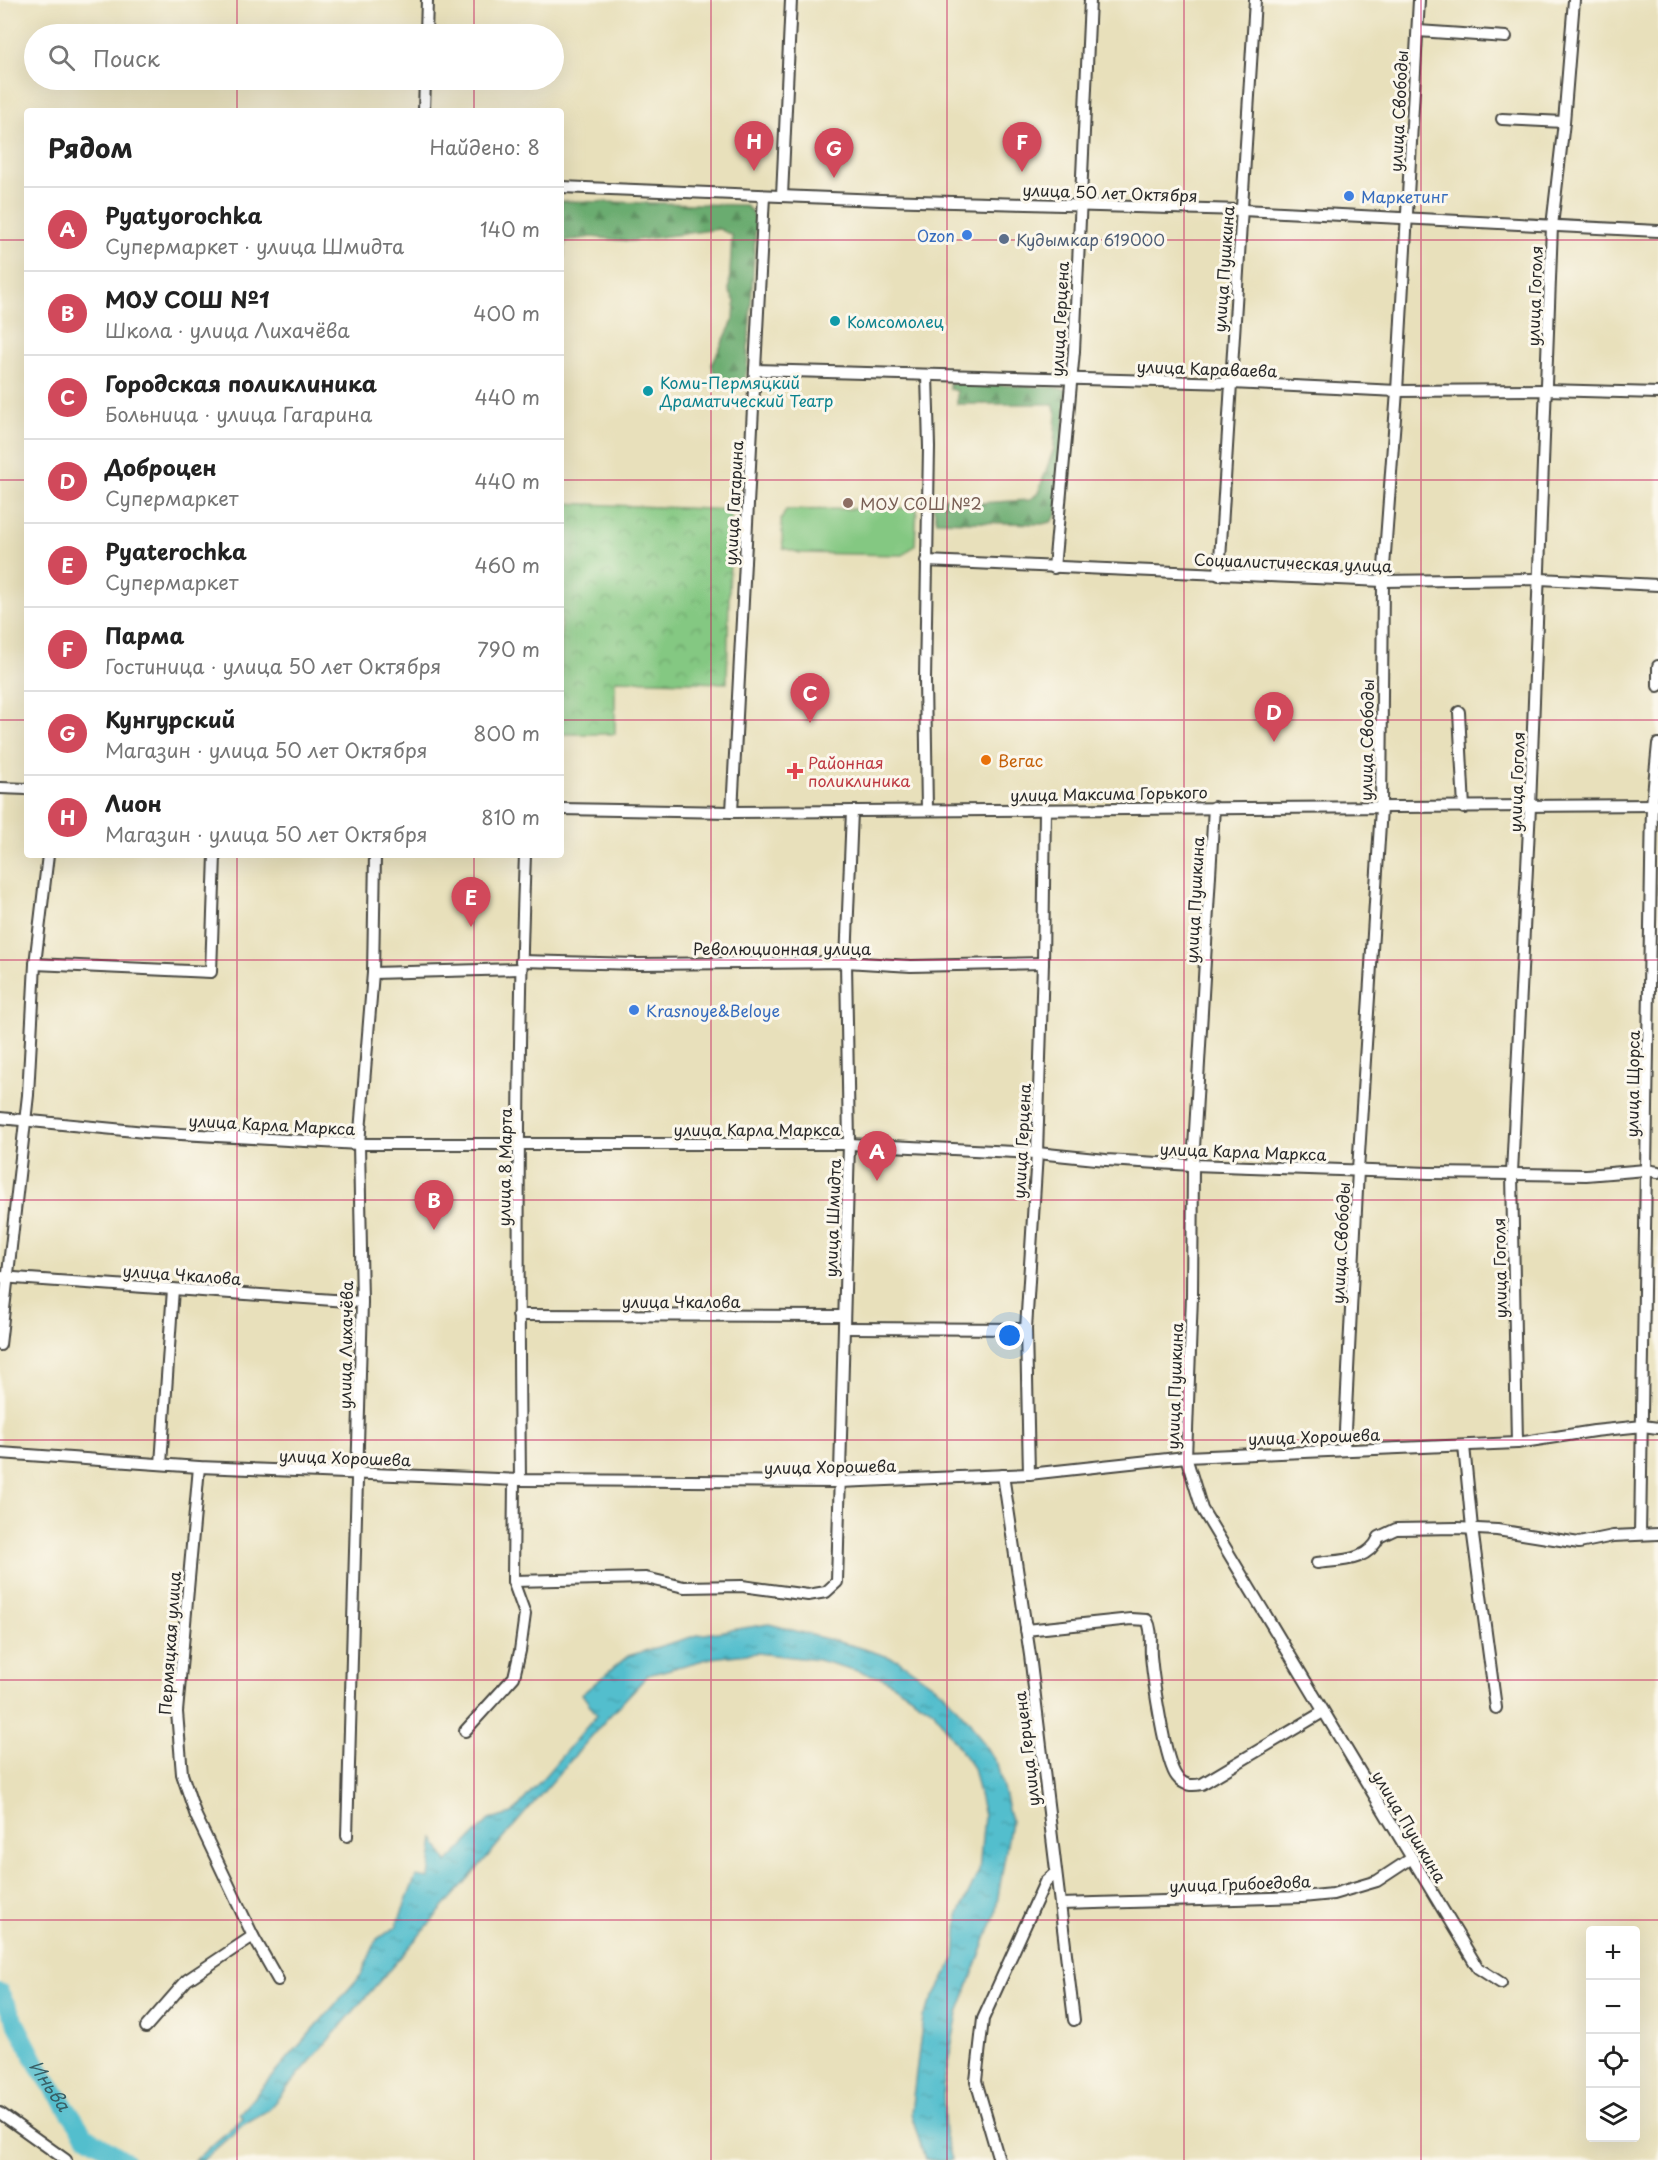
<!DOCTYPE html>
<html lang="ru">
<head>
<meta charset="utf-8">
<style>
	:root { --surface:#fff; --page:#f6f6f6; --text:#222; --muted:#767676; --line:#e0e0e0; --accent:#d1495b }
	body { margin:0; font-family:"Playpen Sans",sans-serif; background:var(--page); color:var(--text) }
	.controls { position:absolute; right:18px; bottom:18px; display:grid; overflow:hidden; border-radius:6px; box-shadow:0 6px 24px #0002 }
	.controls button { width:54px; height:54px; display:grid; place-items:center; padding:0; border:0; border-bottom:2px solid var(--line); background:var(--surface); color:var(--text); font:30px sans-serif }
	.you { position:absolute; left:1010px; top:1336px; width:21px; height:21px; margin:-15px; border:4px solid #fff; border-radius:50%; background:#1a73e8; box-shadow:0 0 0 9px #1a73e833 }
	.badge { display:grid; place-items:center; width:39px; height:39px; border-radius:50%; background:var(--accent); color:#fff; font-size:20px; font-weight:700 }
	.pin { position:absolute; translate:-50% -50px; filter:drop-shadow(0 2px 3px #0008) }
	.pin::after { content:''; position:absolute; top:32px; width:21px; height:18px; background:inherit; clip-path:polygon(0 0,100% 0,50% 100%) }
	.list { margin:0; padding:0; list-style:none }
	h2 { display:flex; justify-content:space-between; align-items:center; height:78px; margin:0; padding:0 24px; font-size:26px }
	h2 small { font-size:20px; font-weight:400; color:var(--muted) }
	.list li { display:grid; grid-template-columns:39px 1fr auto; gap:18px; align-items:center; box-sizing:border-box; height:84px; padding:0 24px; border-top:2px solid var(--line) }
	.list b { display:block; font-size:22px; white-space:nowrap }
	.list p { margin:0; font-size:20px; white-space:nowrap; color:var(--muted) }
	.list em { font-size:20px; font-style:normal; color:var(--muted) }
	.icon { flex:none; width:33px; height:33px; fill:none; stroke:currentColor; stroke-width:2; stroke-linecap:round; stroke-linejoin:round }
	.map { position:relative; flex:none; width:1658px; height:2160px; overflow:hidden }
	.search { position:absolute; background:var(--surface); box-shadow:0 6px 24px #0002; left:24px; top:24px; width:540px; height:66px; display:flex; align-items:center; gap:15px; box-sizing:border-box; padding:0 21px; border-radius:33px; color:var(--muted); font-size:22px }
	.panel { position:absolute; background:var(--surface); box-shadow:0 6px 24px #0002; left:24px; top:108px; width:540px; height:750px; border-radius:6px }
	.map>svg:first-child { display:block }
	.forest { fill:url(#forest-firs); stroke:#4b6c4e; stroke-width:1.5 }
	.park { fill:url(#park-crowns); stroke:#587a56; stroke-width:1.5 }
	.pitch { fill:#84c882; stroke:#587a56; stroke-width:1.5 }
	.water { fill:url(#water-ripples); stroke:#3e747c; stroke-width:1.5 }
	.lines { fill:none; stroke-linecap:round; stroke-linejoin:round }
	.river { stroke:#52becd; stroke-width:18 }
	.minor-casing { stroke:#474641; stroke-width:14 }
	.minor { stroke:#fff; stroke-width:10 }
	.grid { fill:none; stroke:#c2185b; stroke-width:1.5; stroke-opacity:0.55 }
	.shop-dot { fill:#3f7fe0; stroke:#fbf7ec; stroke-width:2 }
	.service-dot { fill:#5c6f8a; stroke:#fbf7ec; stroke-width:2 }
	.culture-dot { fill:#0f9aa8; stroke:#fbf7ec; stroke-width:2 }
	.education-dot { fill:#8d6e63; stroke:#fbf7ec; stroke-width:2 }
	.food-dot { fill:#e8710a; stroke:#fbf7ec; stroke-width:2 }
	.health-dot { fill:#e0444e; stroke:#fbf7ec; stroke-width:2 }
	.labels { text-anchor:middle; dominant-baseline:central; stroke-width:6; stroke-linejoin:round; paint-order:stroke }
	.street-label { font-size:16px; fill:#2b2b2b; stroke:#fbf7ec }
	.shop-label { font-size:16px; fill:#366cbe; stroke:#fbf7ec; text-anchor:start }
	.service-label { font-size:16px; fill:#4e5e75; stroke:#fbf7ec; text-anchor:start }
	.culture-label { font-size:16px; fill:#0d838f; stroke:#fbf7ec; text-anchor:start }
	.education-label { font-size:16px; fill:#785e54; stroke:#fbf7ec; text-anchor:start }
	.food-label { font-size:16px; fill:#c56008; stroke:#fbf7ec; text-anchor:start }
	.health-label { font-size:16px; fill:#be3a42; stroke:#fbf7ec; text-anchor:start }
	.water-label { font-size:18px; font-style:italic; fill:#395e64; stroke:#fbf7ec }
</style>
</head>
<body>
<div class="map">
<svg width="1658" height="2160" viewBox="0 0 1658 2160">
	<defs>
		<pattern id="forest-firs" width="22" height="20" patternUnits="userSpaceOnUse" patternTransform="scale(1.5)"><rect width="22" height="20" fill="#6bac70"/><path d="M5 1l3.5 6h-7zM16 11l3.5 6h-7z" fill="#588c5c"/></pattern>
		<pattern id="park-crowns" width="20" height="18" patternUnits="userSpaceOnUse" patternTransform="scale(1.5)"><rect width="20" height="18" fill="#84c882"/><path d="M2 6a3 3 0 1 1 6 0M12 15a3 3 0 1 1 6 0" fill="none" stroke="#6ca36b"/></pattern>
		<pattern id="water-ripples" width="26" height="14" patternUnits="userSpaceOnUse" patternTransform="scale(1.5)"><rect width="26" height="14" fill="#52becd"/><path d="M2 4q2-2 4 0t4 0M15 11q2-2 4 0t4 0" fill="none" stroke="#449ba7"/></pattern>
	</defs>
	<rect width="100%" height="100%" fill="#fbf7ec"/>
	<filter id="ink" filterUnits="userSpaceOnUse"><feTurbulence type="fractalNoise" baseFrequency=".0167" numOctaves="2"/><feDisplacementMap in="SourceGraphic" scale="12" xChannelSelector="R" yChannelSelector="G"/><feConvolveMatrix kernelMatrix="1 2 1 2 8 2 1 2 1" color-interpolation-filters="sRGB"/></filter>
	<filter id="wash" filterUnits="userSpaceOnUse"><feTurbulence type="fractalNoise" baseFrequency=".008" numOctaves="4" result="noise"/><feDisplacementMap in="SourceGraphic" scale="24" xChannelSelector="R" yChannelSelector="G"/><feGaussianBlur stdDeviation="1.35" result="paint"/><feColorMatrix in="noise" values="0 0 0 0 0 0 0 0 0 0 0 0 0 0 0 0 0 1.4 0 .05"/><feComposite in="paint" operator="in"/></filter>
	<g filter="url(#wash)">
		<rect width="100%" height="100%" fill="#e8e0bb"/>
		<!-- forest -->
		<g class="forest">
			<path d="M 561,201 L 745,205 L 752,212 L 756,223 L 747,369 L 744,382 L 726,384 L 715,378 L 712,364 L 734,319 L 735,301 L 729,291 L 732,235 L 719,229 L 630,241 L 592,237 L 565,241 L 561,289 Z"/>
			<path d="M 949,383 L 1054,387 L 1067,390 L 1057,515 L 1051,522 L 1042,524 L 937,521 L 933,505 L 942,497 L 979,503 L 1030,500 L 1038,493 L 1054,448 L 1056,413 L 1053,404 L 957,404 L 957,391 L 950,389 Z"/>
		</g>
		<!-- park -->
		<path class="park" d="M 561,503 L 731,510 L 727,683 L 615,680 L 615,734 L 561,734 Z"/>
		<!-- pitch -->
		<path class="pitch" d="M 917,508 L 915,545 L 903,555 L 800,553 L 783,548 L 781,520 L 786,510 Z"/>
		<!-- water -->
		<path class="water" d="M 769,1624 L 858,1647 L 898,1660 L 943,1692 L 969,1721 L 997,1764 L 1011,1821 L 995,1915 L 958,2013 L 943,2087 L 945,2136 L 952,2160 L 925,2160 L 911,2113 L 923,2017 L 955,1958 L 958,1916 L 979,1871 L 984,1816 L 973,1768 L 933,1710 L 883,1678 L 818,1660 L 757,1653 L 711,1658 L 648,1675 L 603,1723 L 268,2110 L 244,2124 L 203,2160 L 195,2160 L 243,2118 L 239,2114 L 361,1975 L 377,1939 L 396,1927 L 416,1876 L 429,1878 L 434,1838 L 447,1863 L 489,1820 L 512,1814 L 597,1715 L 582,1694 L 628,1656 L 698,1635 Z"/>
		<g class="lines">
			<!-- river -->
			<path class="river" id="s1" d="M 0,1992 L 38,2066 L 85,2135 L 125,2160"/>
		</g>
	</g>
	<g filter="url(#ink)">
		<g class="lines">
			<!-- minor casing -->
			<g class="minor-casing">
				<g id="minor">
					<path d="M 1418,31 L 1506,37"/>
					<path d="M 426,34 L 427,0"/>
					<path d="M 424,111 L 425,80"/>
					<path d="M 1502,119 L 1564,122"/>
					<path d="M 561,187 L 881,200 L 1242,210 L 1658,231"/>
					<path d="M 782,196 L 791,0"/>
					<path d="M 755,370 L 1231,383 L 1397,391 L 1546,390 L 1658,393"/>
					<path d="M 927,375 L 929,447 L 925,680 L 927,810"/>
					<path d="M 926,561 L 1383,581 L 1540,579 L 1658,585"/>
					<path d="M 1054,568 L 1074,351 L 1090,0"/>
					<path d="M 1219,575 L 1255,0"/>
					<path d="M 1658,666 L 1658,686"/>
					<path d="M 1459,712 L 1464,808"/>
					<path d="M 0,788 L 27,789"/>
					<path d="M 1214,807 L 1193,1165 L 1192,1296 L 1186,1457 L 1202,1509 L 1478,1968 L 1501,1983"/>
					<path d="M 561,809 L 732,812 L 1658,805"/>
					<path d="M 732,812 L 764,196"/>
					<path d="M 521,961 L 638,964 L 846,962 L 911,966 L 1043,963"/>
					<path d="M 35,964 L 211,972 L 215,855"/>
					<path d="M 373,973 L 521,969"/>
					<path d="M 0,1118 L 145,1132 L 359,1144 L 849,1144 L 1037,1153 L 1106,1160 L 1193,1165 L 1429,1173 L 1586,1175 L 1646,1170 L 1658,1172"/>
					<path d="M 0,1277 L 362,1302"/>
					<path d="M 518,1315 L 844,1316"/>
					<path d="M 844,1328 L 1026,1329"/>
					<path d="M 0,1345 L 28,1095 L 35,964 L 48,855"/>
					<path d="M 1517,1443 L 1512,1173 L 1530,807 L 1552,226 L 1564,122 L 1574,0"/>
					<path d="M 1464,1446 L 1472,1528 L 1496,1708"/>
					<path d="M 1344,1450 L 1358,1170 L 1381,808 L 1383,581 L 1397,391 L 1419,0"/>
					<path d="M 0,1453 L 199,1467 L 520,1480 L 839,1482 L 1029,1474 L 1186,1457 L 1517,1443 L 1594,1431 L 1643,1426 L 1658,1428"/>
					<path d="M 161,1464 L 173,1289"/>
					<path d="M 199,1467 L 177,1712 L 182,1774 L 196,1816 L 253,1936 L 278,1980"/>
					<path d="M 1029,1474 L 1026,1329 L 1037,1153 L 1043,963 L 1045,809"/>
					<path d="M 1003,1475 L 1030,1655 L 1074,2020"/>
					<path d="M 520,1480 C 518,1272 517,1063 525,855"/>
					<path d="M 1640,1534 L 1652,805 L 1658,744"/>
					<path d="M 1317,1563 C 1341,1560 1368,1562 1379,1537 L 1396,1529 L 1457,1528 L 1497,1530 L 1579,1543 L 1613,1536 L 1658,1534"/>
					<path d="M 513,1581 L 646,1578 L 684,1587 L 742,1586 L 808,1595 L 826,1592 L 837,1582 L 849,1144 L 846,962 L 852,811"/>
					<path d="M 1026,1630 L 1131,1619 L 1147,1620 C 1153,1631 1150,1643 1151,1656 C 1153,1678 1165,1763 1177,1777 C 1184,1786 1192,1786 1202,1784 L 1323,1712"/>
					<path d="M 465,1731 L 514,1677 L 520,1651 L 525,1614 L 513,1581 L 514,1480"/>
					<path d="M 347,1836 L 362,1302 L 359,1144 L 373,973 L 375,855"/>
					<path d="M 1060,1904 L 1302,1897 L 1333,1894 L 1377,1881 L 1412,1858"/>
					<path d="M 146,2027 L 187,1980 L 253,1936"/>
					<path d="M 0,2113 L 66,2160"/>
					<path d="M 999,2160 L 976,2081 L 983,2019 L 1045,1882 L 1056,1872"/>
				</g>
			</g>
			<!-- minor -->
			<use href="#minor" class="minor"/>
		</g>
	</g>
	<!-- grid -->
	<path class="grid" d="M 237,0 L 237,34M 474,0 L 474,34M 711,0 L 711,2160M 947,0 L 947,2160M 1184,0 L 1184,2160M 1421,0 L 1421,2160M 237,80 L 237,111M 474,80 L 474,111M 0,240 L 27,240M 561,240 L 1658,240M 0,480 L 27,480M 561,480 L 1658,480M 0,720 L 27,720M 561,720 L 1658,720M 237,855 L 237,2160M 474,855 L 474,2160M 0,960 L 1658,960M 0,1200 L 1658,1200M 0,1440 L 1658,1440M 0,1680 L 1658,1680M 0,1920 L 1658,1920"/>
	<!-- markers -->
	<g class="shop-dot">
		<circle cx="1349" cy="196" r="6"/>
		<circle cx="967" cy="235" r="6"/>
		<circle cx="634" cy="1010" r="6"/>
	</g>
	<circle class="service-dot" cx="1004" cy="239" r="6"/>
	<g class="culture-dot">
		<circle cx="835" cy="321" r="6"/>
		<circle cx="648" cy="391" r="6"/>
	</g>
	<circle class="education-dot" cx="848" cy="503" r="6"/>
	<circle class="food-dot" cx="986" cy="760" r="6"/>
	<path class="health-dot" d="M792 762h6v6h6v6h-6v6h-6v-6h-6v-6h6z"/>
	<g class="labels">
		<!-- street labels -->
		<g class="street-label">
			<text transform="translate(1398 111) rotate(-87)">улица Свободы</text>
			<text transform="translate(1110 192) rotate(2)">улица 50 лет Октября</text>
			<text transform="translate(1223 269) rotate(-86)">улица Пушкина</text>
			<text transform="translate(1534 296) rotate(-88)">улица Гоголя</text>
			<text transform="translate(1059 319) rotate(-87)">улица Герцена</text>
			<text transform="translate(1207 368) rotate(2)">улица Караваева</text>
			<text transform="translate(733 503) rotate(-87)">улица Гагарина</text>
			<text transform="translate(1293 562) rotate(2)">Социалистическая улица</text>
			<text transform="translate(1366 740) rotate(-89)">улица Свободы</text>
			<text transform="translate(1516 782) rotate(-88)">улица Гоголя</text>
			<text transform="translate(1109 793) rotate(-1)">улица Максима Горького</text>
			<text transform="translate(1194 900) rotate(-87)">улица Пушкина</text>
			<text x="782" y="948">Революционная улица</text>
			<text transform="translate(1632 1084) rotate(-89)">улица Щорса</text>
			<text transform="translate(272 1124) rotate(3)">улица Карла Маркса</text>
			<text x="757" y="1129">улица Карла Маркса</text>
			<text transform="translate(1021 1141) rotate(-87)">улица Герцена</text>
			<text transform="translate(1243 1151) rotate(2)">улица Карла Маркса</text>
			<text transform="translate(504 1167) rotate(-89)">улица 8 Марта</text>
			<text transform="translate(832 1218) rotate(-88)">улица Шмидта</text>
			<text transform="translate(1340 1243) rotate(-87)">улица Свободы</text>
			<text transform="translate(1499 1268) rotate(-91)">улица Гоголя</text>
			<text transform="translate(182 1274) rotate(4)">улица Чкалова</text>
			<text x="681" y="1301">улица Чкалова</text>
			<text transform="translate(345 1345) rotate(-89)">улица Лихачёва</text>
			<text transform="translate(1174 1386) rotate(-88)">улица Пушкина</text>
			<text transform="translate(1314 1436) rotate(-2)">улица Хорошева</text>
			<text transform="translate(345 1457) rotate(2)">улица Хорошева</text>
			<text transform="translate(830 1466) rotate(-1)">улица Хорошева</text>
			<text transform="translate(169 1643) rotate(-86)">Пермяцкая улица</text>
			<text transform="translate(1026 1749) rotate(-97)">улица Герцена</text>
			<text transform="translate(1410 1826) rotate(59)">улица Пушкина</text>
			<text transform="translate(1240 1883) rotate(-2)">улица Грибоедова</text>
		</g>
		<!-- shop labels -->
		<g class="shop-label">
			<text x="1361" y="196">Маркетинг</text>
			<text x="955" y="235" text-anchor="end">Ozon</text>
			<text x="646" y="1010">Krasnoye&amp;Beloye</text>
		</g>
		<!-- service labels -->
		<g class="service-label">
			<text x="1016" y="239">Кудымкар 619000</text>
		</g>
		<!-- culture labels -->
		<g class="culture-label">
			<text x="847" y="321">Комсомолец</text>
			<text x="660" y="382">Коми-Пермяцкий<tspan x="660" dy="18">Драматический Театр</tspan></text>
		</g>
		<!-- education labels -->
		<g class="education-label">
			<text x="860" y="503">МОУ СОШ №2</text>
		</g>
		<!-- food labels -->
		<g class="food-label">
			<text x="998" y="760">Вегас</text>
		</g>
		<!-- health labels -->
		<g class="health-label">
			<text x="808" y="762">Районная<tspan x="808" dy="18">поликлиника</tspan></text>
		</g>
		<!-- water labels -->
		<g class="water-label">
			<text stroke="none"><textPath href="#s1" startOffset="106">Иньва</textPath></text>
		</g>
	</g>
</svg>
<div class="controls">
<button>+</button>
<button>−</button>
<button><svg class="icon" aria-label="locate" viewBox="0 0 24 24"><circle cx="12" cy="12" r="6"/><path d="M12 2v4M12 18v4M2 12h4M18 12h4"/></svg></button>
<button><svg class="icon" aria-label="layers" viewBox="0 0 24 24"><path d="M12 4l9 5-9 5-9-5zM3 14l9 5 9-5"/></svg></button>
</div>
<div class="you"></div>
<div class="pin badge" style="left:877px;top:1181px">A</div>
<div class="pin badge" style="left:434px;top:1230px">B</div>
<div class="pin badge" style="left:810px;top:723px">C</div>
<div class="pin badge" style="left:1274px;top:742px">D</div>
<div class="pin badge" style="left:471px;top:927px">E</div>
<div class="pin badge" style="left:1022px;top:172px">F</div>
<div class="pin badge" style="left:834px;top:178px">G</div>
<div class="pin badge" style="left:754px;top:171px">H</div>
<div class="search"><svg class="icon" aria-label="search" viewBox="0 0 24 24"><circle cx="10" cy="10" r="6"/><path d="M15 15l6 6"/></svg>Поиск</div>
<section class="panel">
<h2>Рядом<small>Найдено: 8</small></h2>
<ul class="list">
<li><span class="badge">A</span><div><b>Pyatyorochka</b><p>Супермаркет · улица Шмидта</p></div><em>140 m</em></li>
<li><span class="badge">B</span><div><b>МОУ СОШ №1</b><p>Школа · улица Лихачёва</p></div><em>400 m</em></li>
<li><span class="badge">C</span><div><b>Городская поликлиника</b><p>Больница · улица Гагарина</p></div><em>440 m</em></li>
<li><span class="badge">D</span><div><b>Доброцен</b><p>Супермаркет</p></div><em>440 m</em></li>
<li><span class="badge">E</span><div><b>Pyaterochka</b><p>Супермаркет</p></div><em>460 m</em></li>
<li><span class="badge">F</span><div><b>Парма</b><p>Гостиница · улица 50 лет Октября</p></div><em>790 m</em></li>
<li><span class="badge">G</span><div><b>Кунгурский</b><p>Магазин · улица 50 лет Октября</p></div><em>800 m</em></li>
<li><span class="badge">H</span><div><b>Лион</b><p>Магазин · улица 50 лет Октября</p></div><em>810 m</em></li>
</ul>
</section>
</div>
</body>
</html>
